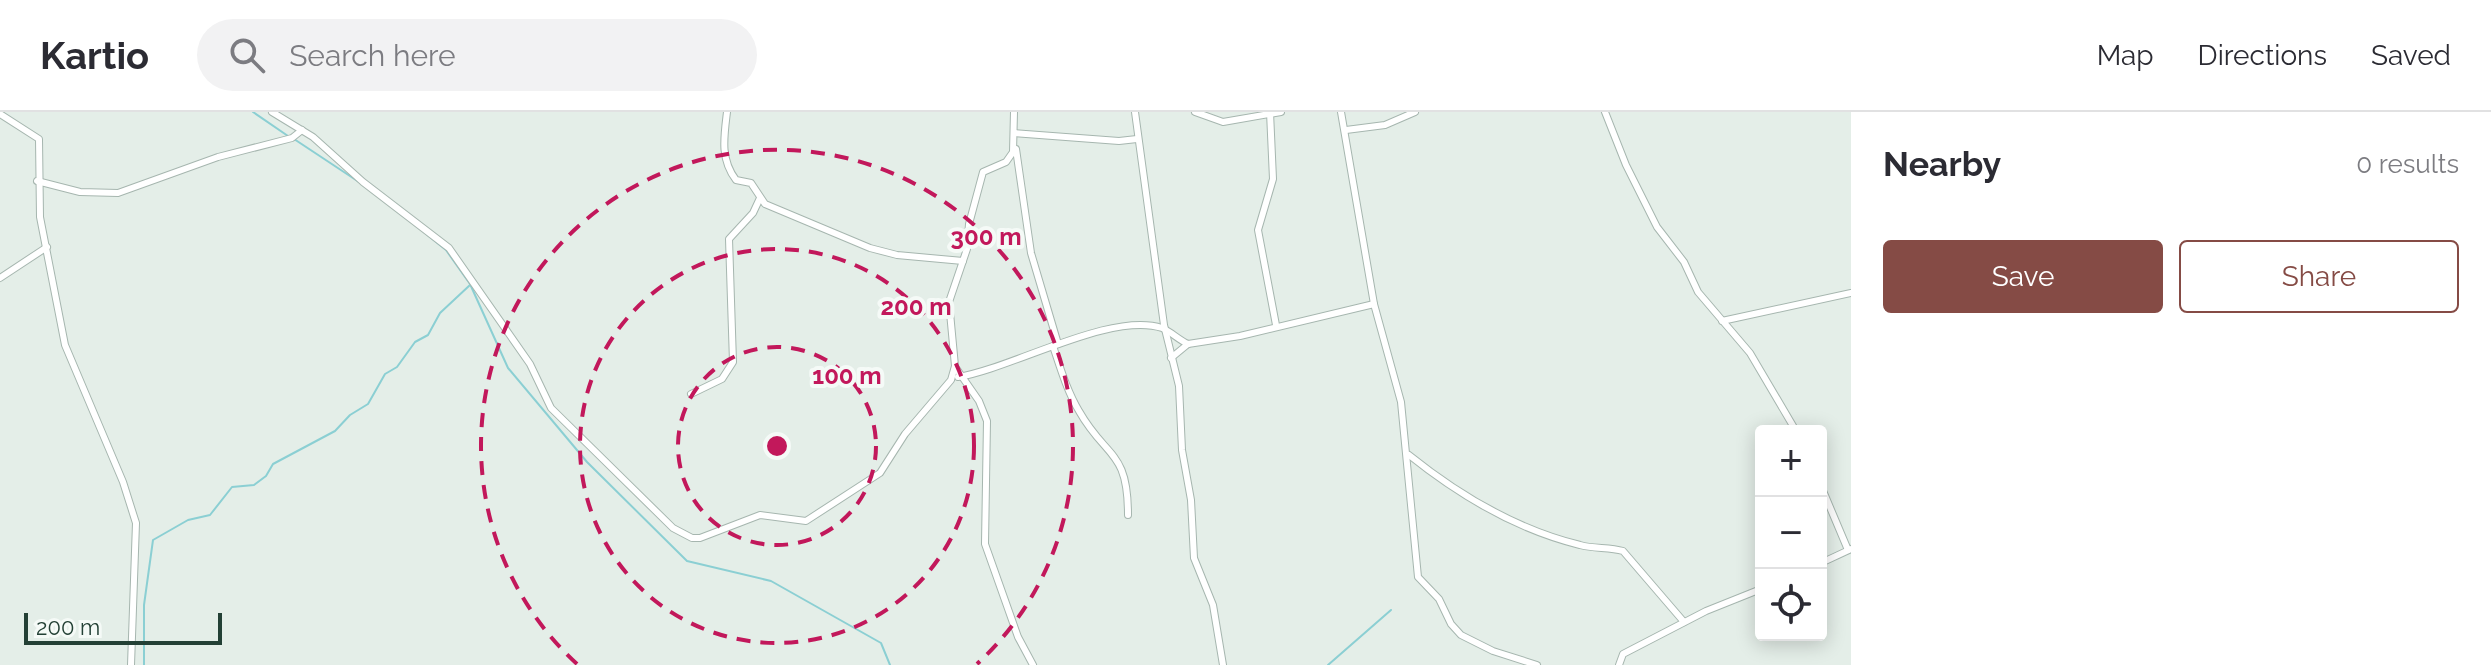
<!DOCTYPE html>
<html lang="en">
<head>
<meta charset="utf-8">
<style>
	:root { --surface:#fff; --page:#f2f2f3; --text:#2b2b33; --muted:#7c7c81; --line:#e1e1e2; --accent:#854b45 }
	body { margin:0; font-family:Raleway,sans-serif; background:var(--page); color:var(--text) }
	.controls { position:absolute; right:24px; bottom:24px; display:grid; overflow:hidden; border-radius:8px; box-shadow:0 4px 20px #0003 }
	.controls button { width:72px; height:72px; display:grid; place-items:center; padding:0; border:0; border-bottom:2px solid var(--line); background:var(--surface); color:var(--text); font:40px sans-serif }
	.scale { position:absolute; left:24px; bottom:20px; width:198px; box-sizing:border-box; padding-left:8px; border:4px solid #234035; border-top:0; font-size:22px; line-height:28px; white-space:nowrap; color:#234035; -webkit-text-stroke:6px #f5faf7; paint-order:stroke }
	.list { margin:0; padding:0; list-style:none }
	h2 { display:flex; justify-content:space-between; align-items:center; height:104px; margin:0; padding:0 32px; font-size:34px }
	h2 small { font-size:26px; font-weight:400; color:var(--muted) }
	.actions { display:flex; gap:16px; padding:24px 32px }
	.actions a { flex:1; padding:18px 0; border:2px solid var(--accent); border-radius:8px; text-align:center; font-size:28px; color:var(--accent) }
	.actions .main { background:var(--accent); color:#fff }
	.icon { flex:none; width:44px; height:44px; fill:none; stroke:currentColor; stroke-width:2; stroke-linecap:round; stroke-linejoin:round }
	.map { position:relative; flex:none; width:1851px; height:553px; overflow:hidden }
	header { display:flex; align-items:center; gap:48px; box-sizing:border-box; height:112px; padding:0 40px; background:var(--surface); border-bottom:2px solid var(--line) }
	header strong { font-size:38px }
	nav { display:flex; gap:44px; margin-inline-start:auto; font-size:28px }
	.search { width:560px; height:72px; background:var(--page); display:flex; align-items:center; gap:20px; box-sizing:border-box; padding:0 28px; border-radius:44px; color:var(--muted); font-size:30px }
	main { display:flex }
	aside { flex:1; background:var(--surface) }
	.map>svg:first-child { display:block }
	.lines { fill:none; stroke-linecap:round; stroke-linejoin:round }
	.stream { stroke:#8bcfd3; stroke-width:2 }
	.minor-casing { stroke:#a6b6af; stroke-width:8 }
	.minor { stroke:#fff; stroke-width:6 }
	.ring { fill:none; stroke:#c2185b; stroke-width:4; stroke-dasharray:14 10 }
	.centre { fill:#c2185b; stroke:#f5faf7; stroke-width:4 }
	.ring-label { font-size:24px; text-anchor:middle; font-weight:bold; fill:#c2185b; stroke:#f5faf7; stroke-width:8; stroke-linejoin:round; paint-order:stroke }
</style>
</head>
<body>
<header>
<strong>Kartio</strong>
<div class="search"><svg class="icon" aria-label="search" viewBox="0 0 24 24"><circle cx="10" cy="10" r="6"/><path d="M15 15l6 6"/></svg>Search here</div>
<nav><a>Map</a><a>Directions</a><a>Saved</a></nav>
</header>
<main>
<div class="map">
<svg width="1851" height="553" viewBox="0 0 1851 553">
	<rect width="100%" height="100%" fill="#e4eee8"/>
	<g class="lines">
		<!-- stream -->
		<g class="stream">
			<path d="M 253,0 L 288,24"/>
			<path d="M 294,27 L 362,72"/>
			<path d="M 424,120 L 446,138 L 470,172 L 508,256 L 587,350 L 687,449 L 771,469 L 881,531 L 890,553"/>
			<path d="M 144,553 L 144,493 L 153,428 L 188,408 L 210,403 L 232,375 L 254,373 L 266,364 L 273,352 L 335,319 L 350,303 L 368,292 L 385,262 L 397,255 L 415,230 L 428,223 L 440,201 L 470,173"/>
			<path d="M 1328,553 L 1391,498"/>
		</g>
		<!-- minor casing -->
		<g class="minor-casing">
			<g id="minor">
				<path d="M 272,0 L 313,25 L 363,70 L 449,136 L 530,252 L 551,296 L 673,416 L 692,426 L 700,426 L 760,403 L 806,409 L 880,361 L 905,322 L 951,268 L 955,254 L 949,190 L 967,137 L 969,112 L 983,60 L 1006,50 L 1013,40 L 1014,0"/>
				<path d="M 727,0 C 724,25 720,47 736,68 L 751,71 L 765,92 L 870,136 L 897,143 L 963,149"/>
				<path d="M 1135,0 L 1164,213 L 1179,274 L 1182,338 L 1191,388 L 1194,446 L 1213,493 L 1223,553"/>
				<path d="M 1195,0 L 1223,10 L 1281,0"/>
				<path d="M 1270,0 L 1273,67 L 1258,118 L 1276,213"/>
				<path d="M 1341,0 L 1374,192 L 1401,290 L 1418,465 L 1439,487 L 1451,512 L 1461,523 L 1493,539 L 1537,553"/>
				<path d="M 1605,0 L 1626,53 L 1657,115 L 1684,150 L 1698,180 L 1750,241 L 1796,319"/>
				<path d="M 0,2 L 39,27 L 40,105 L 65,233 L 123,370 L 136,411 L 131,553"/>
				<path d="M 1346,18 L 1385,13 L 1415,0"/>
				<path d="M 1014,21 L 1119,29 L 1137,27"/>
				<path d="M 1016,37 L 1031,141 L 1058,232"/>
				<path d="M 37,69 L 80,80 L 118,81 L 218,45 L 292,26 L 302,18"/>
				<path d="M 0,166 L 47,135"/>
				<path d="M 1722,209 L 1851,181"/>
				<path d="M 1053,234 C 1060,255 1067,279 1079,299 C 1106,347 1128,337 1128,403"/>
				<path d="M 1171,246 L 1188,232 L 1240,224 L 1374,192"/>
				<path d="M 956,256 L 979,289 L 987,309 L 985,432 L 1018,525 L 1033,553"/>
				<path d="M 958,265 C 1011,257 1111,199 1162,216 C 1170,219 1179,228 1188,232"/>
				<path d="M 691,282 L 722,267 L 733,250 L 729,127 L 753,101 L 760,86"/>
				<path d="M 1409,343 C 1460,384 1515,417 1580,433 C 1594,437 1609,435 1623,439 L 1684,510"/>
				<path d="M 1821,374 L 1848,438"/>
				<path d="M 1821,451 L 1851,437"/>
				<path d="M 1619,553 L 1623,542 L 1706,499 L 1761,477"/>
			</g>
		</g>
		<!-- minor -->
		<use href="#minor" class="minor"/>
	</g>
	<!-- distance rings -->
	<g class="ring">
		<circle cx="777" cy="334" r="99"/>
		<circle cx="777" cy="334" r="197"/>
		<path d="M577 552A296 296 0 1 1 977 552"/>
	</g>
	<circle cx="777" cy="334" r="12" class="centre"/>
	<g class="ring-label">
		<text x="986" y="133">300 m</text>
		<text x="916" y="203">200 m</text>
		<text x="847" y="272">100 m</text>
	</g>
</svg>
<div class="controls">
<button>+</button>
<button>−</button>
<button><svg class="icon" aria-label="locate" viewBox="0 0 24 24"><circle cx="12" cy="12" r="6"/><path d="M12 2v4M12 18v4M2 12h4M18 12h4"/></svg></button>
</div>
<div class="scale">200 m</div>
</div>
<aside>
<h2>Nearby<small>0 results</small></h2>
<ul class="list">
</ul>
<div class="actions"><a class="main">Save</a><a>Share</a></div>
</aside>
</main>
</body>
</html>
